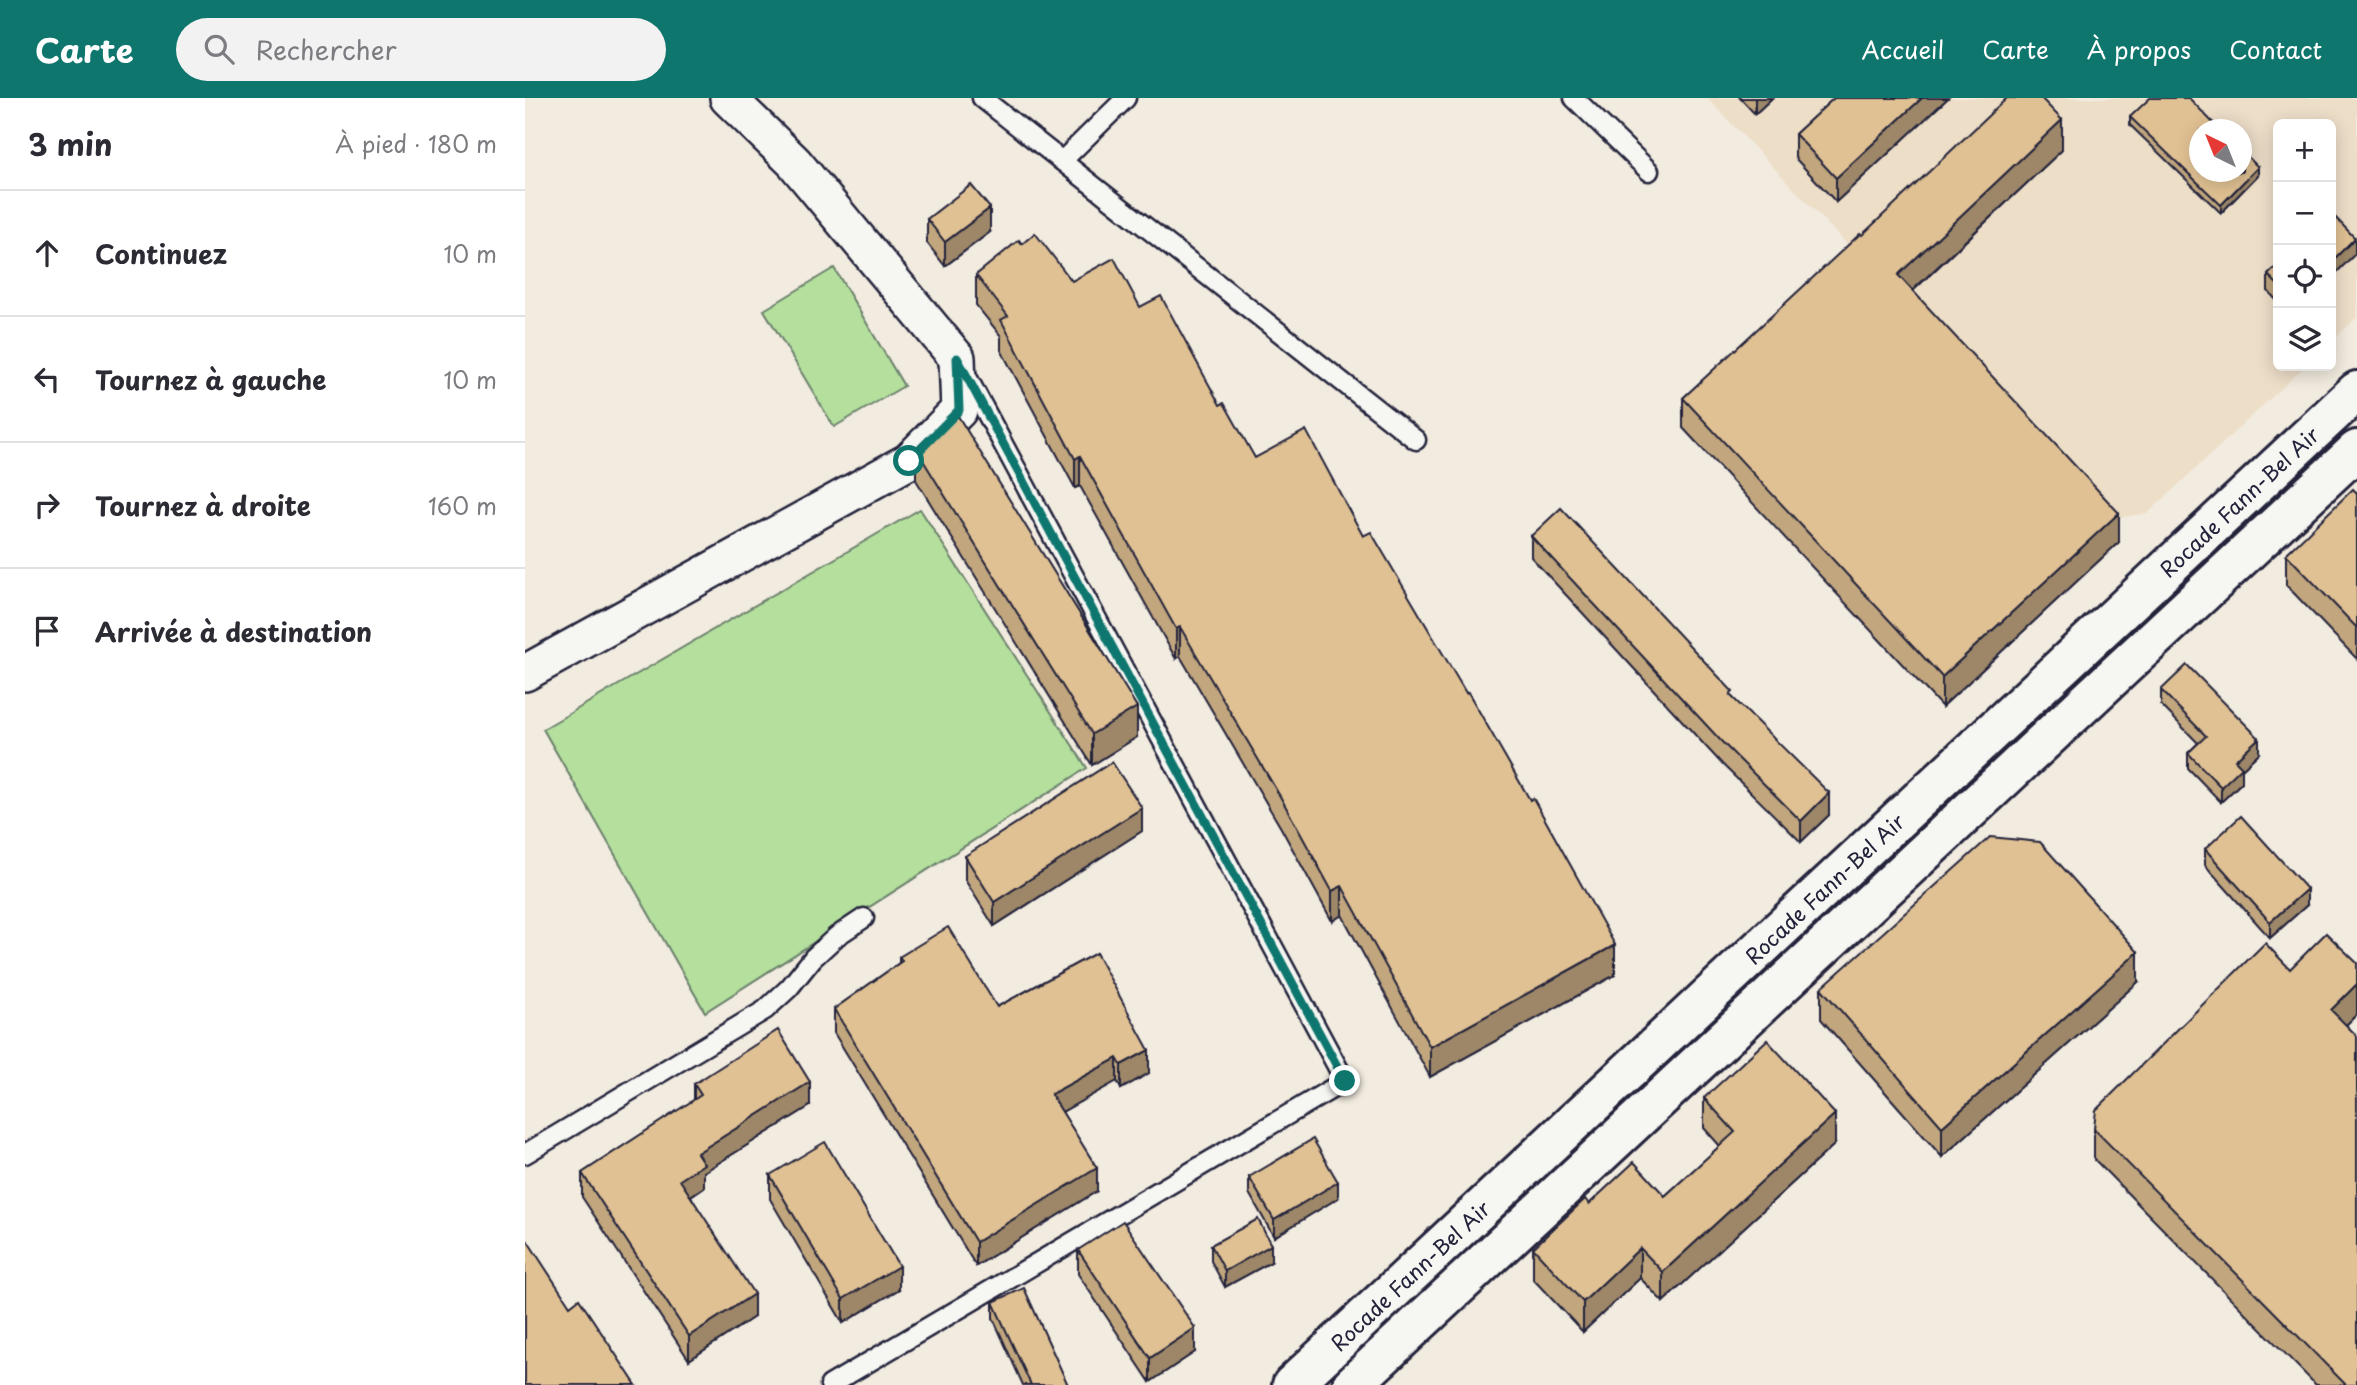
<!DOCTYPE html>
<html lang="fr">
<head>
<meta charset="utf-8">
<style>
	:root { --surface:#fff; --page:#f2f2f3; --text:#2b2b33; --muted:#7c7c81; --line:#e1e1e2; --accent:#0f766e }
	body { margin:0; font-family:"Playpen Sans",sans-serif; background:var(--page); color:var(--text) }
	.controls { position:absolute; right:21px; top:21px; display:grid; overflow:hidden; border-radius:10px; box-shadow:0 4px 18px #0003 }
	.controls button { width:63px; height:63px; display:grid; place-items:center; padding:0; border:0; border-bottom:2px solid var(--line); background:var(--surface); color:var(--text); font:35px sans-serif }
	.compass { position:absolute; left:1664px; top:21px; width:63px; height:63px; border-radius:50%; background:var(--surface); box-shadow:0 4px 18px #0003; rotate:317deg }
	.stop { position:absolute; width:21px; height:21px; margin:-16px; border:5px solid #0f766e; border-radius:50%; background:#fff }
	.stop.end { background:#0f766e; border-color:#fff; box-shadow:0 2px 7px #0008 }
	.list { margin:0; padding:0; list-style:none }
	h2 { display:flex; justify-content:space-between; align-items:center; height:91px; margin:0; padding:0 28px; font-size:30px }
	h2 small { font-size:23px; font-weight:400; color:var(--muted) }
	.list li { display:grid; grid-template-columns:46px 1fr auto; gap:21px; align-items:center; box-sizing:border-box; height:126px; padding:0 28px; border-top:2px solid var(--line) }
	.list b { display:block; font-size:26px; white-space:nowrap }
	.list em { font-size:23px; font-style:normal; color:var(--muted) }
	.icon { flex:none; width:38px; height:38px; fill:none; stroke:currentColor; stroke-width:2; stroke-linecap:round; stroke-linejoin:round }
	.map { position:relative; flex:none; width:1832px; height:1287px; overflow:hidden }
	header { display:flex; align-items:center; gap:42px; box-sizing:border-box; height:98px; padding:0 35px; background:var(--accent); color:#fff }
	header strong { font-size:33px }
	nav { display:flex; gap:38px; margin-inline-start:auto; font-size:24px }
	.search { width:490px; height:63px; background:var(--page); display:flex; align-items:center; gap:18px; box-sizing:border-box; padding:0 24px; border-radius:38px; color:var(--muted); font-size:26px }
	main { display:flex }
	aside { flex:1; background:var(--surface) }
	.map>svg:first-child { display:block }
	.built { fill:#eddec8; fill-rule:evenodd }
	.park { fill:#b4df9d; stroke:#6b806c; stroke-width:2 }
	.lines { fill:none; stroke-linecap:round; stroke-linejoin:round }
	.lane-casing { stroke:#22223b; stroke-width:23 }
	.street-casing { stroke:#22223b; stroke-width:40 }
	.secondary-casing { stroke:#22223b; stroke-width:44 }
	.lane { stroke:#f6f6f2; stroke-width:18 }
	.street { stroke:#f6f6f2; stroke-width:35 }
	.secondary { stroke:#f6f6f2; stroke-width:38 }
	.wall { fill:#c1a67e; stroke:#22223b; stroke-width:2 }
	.shaded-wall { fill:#9d8767; stroke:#22223b; stroke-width:2 }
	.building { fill:#e0c193; stroke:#22223b; stroke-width:2 }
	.route { stroke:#0f766e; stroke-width:9 }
	.labels { text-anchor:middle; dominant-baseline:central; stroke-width:6; stroke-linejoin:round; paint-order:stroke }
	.street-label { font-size:21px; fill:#22223b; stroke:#f6f6f2 }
</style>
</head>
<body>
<header>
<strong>Carte</strong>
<div class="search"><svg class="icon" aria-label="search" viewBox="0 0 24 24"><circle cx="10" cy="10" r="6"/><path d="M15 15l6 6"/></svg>Rechercher</div>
<nav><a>Accueil</a><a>Carte</a><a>À propos</a><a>Contact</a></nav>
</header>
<main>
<aside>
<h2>3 min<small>À pied · 180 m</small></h2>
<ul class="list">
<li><svg class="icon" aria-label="ahead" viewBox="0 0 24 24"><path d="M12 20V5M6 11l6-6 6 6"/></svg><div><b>Continuez</b></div><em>10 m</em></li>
<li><svg class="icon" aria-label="left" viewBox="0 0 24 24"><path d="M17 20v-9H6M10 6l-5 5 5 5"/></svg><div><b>Tournez à gauche</b></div><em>10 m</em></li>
<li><svg class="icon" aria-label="right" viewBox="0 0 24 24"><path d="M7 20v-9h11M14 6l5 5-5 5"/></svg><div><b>Tournez à droite</b></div><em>160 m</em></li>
<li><svg class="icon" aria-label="arrive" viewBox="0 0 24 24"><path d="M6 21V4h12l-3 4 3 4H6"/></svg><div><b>Arrivée à destination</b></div></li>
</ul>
</aside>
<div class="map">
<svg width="1832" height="1287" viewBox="0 0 1832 1287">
	<rect width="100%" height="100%" fill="#f2ebdf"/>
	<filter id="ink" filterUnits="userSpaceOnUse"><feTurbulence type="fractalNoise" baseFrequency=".0143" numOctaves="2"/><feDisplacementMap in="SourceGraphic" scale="14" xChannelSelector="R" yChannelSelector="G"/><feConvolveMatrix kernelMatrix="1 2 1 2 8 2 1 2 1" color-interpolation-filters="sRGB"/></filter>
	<g filter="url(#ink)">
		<!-- built -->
		<path class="built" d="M 1182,0 L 1832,0 L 1832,219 L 1806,244 L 1806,26 L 1753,26 L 1753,268 L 1780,268 L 1623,415 L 1585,421 ZM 1674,32 L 1716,32 L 1716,74 L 1674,74 Z"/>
		<!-- park -->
		<g class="park">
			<path d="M 309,170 L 379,288 L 309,329 L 239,212 Z"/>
			<path d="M 395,411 L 562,670 L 180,914 L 18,631 Z"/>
		</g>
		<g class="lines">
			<!-- lane casing -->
			<g class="lane-casing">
				<g id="lane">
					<path d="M 457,0 L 891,342"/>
					<path d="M 1049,0 L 1124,73"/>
					<path d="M 537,63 L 601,0"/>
					<path d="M 0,1056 L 240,912 L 264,890 L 288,860 L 312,838 L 339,820"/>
					<path d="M 305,1287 L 820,983 L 441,277"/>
				</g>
			</g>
			<!-- street casing -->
			<g class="street-casing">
				<path id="street" d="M 0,575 L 384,363 L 434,312 L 432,260 L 269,64 L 203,0"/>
			</g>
			<!-- secondary casing -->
			<g class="secondary-casing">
				<g id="secondary">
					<path id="s1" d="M 767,1287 L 1832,293"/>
					<path d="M 827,1287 L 1832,352"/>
				</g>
			</g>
			<!-- lane -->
			<use href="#lane" class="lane"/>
			<!-- street -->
			<use href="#street" class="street"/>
			<!-- secondary -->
			<use href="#secondary" class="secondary"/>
		</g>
		<!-- wall -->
		<g class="wall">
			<path d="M 1215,0 L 1247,0 L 1230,16 Z"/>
			<path d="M 1309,0 L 1423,0 L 1311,104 L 1270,60 L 1270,36 Z"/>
			<path d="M 1605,19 L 1733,77 L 1696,115 L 1605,27 Z"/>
			<path d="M 1537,52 L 1388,193 L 1594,444 L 1417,609 L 1158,330 L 1158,300 L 1337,137 Z"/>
			<path d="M 402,121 L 465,134 L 420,168 L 402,145 Z"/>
			<path d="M 497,146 L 547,183 L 615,209 L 695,307 L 730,360 L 838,438 L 1090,877 L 905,979 L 817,817 L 807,823 L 756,730 L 655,558 L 651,561 L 555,388 L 550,390 L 476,252 L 476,238 L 451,207 L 451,177 Z"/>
			<path d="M 1753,167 L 1753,204 L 1743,193 L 1743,177 Z"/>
			<path d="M 391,351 L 612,639 L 567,667 L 391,382 Z"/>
			<path d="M 1832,395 L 1832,561 L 1761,487 L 1761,456 Z"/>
			<path d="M 1006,438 L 1208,600 L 1304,717 L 1276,744 L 1197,666 L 1006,459 Z"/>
			<path d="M 1636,592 L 1734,655 L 1717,671 L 1717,684 L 1696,704 L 1663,670 L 1663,655 L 1673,645 L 1636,607 Z"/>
			<path d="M 617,733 L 469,828 L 440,782 L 440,758 Z"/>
			<path d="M 1680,751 L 1782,807 L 1745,840 L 1680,767 Z"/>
			<path d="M 571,855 L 624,975 L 596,991 L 592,983 L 537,1014 L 572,1093 L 451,1168 L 309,935 L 309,911 L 374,865 L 374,859 L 472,909 Z"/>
			<path d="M 1832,865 L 1832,916 L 1821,927 L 1832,1287 L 1791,1287 L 1569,1061 L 1569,1031 L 1765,871 Z"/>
			<path d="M 1613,884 L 1417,1059 L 1296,921 L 1296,890 Z"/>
			<path d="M 169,986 L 285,1008 L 179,1074 L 179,1089 L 166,1098 L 229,1219 L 164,1262 L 57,1099 L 57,1075 L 169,1002 Z"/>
			<path d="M 1179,1000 L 1310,1046 L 1138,1204 L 1115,1180 L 1058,1234 L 1008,1181 L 1008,1150 L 1064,1106 L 1140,1098 L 1195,1048 L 1179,1030 Z"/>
			<path d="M 245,1077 L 374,1191 L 318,1225 L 245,1101 Z"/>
			<path d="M 724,1079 L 813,1100 L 749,1139 L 724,1095 Z"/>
			<path d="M 686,1147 L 746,1164 L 700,1189 L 686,1163 Z"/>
			<path d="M 553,1152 L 670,1254 L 625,1284 L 553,1176 Z"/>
			<path d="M 468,1204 L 543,1287 L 498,1287 L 468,1220 Z"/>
		</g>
		<!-- shaded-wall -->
		<g class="shaded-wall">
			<path d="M 1230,0 L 1247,0 L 1230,16 Z"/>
			<path d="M 1397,0 L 1423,0 L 1311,104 L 1311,80 Z"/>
			<path d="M 1537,22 L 1537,52 L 1373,206 L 1373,177 Z"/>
			<path d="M 1733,69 L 1733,77 L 1696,115 L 1696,107 Z"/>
			<path d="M 465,110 L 465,134 L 420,168 L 420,144 Z"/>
			<path d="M 1830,140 L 1830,156 L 1806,180 L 1806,164 Z"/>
			<path d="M 555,358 L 555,388 L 550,390 L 550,361 Z"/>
			<path d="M 1594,415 L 1594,444 L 1417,609 L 1417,579 Z"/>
			<path d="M 655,529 L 655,558 L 651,561 L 651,531 Z"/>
			<path d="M 612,609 L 612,639 L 567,667 L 567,636 Z"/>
			<path d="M 1734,640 L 1734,655 L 1717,671 L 1717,684 L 1696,704 L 1696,689 L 1710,662 Z"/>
			<path d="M 1304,695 L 1304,717 L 1276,744 L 1276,723 Z"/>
			<path d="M 617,710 L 617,733 L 469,828 L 469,804 Z"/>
			<path d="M 817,788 L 817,817 L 807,823 L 807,793 Z"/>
			<path d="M 1782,791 L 1782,807 L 1745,840 L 1745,824 Z"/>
			<path d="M 1090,847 L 1090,877 L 905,979 L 905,949 Z"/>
			<path d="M 1613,854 L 1613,884 L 1417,1059 L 1417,1029 Z"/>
			<path d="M 1832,886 L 1832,916 L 1806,942 L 1806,912 Z"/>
			<path d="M 624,952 L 624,975 L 596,991 L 596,967 Z"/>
			<path d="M 592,960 L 592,983 L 526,1020 L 526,996 Z"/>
			<path d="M 285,984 L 285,1008 L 179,1074 L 179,1089 L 155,1105 L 155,1082 L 172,1055 Z"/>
			<path d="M 1310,1016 L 1310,1046 L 1138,1204 L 1138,1174 Z"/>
			<path d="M 572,1070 L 572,1093 L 451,1168 L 451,1144 Z"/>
			<path d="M 813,1084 L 813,1100 L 749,1139 L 749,1122 Z"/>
			<path d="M 746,1147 L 746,1164 L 700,1189 L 700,1173 Z"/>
			<path d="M 1115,1150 L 1115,1180 L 1058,1234 L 1058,1204 Z"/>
			<path d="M 374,1168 L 374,1191 L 318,1225 L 318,1201 Z"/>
			<path d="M 229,1196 L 229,1219 L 164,1262 L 164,1238 Z"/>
			<path d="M 670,1230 L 670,1254 L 625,1284 L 625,1260 Z"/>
		</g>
		<!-- building -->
		<g class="building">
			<path d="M 1309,0 L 1397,0 L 1311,80 L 1270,36 Z"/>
			<path d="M 1482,0 L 1516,0 L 1537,22 L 1373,177 L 1594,415 L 1417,579 L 1158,300 L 1335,136 L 1337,137 Z"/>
			<path d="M 1625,0 L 1664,0 L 1695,32 L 1675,32 L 1675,74 L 1717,74 L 1717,53 L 1733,69 L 1696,107 L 1605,19 Z"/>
			<path d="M 446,87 L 465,110 L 420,144 L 402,121 Z"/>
			<path d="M 1806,115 L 1830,140 L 1806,164 Z"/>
			<path d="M 510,135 L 547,183 L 589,160 L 615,209 L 636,198 L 695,307 L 699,305 L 730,360 L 781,332 L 838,438 L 846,434 L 941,595 L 943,594 L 1005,702 L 1008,700 L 1090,847 L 905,949 L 817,788 L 807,793 L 756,700 L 655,529 L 651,531 L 555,358 L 550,361 L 476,222 L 483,218 L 451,177 L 494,142 L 497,146 Z"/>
			<path d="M 1753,167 L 1753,187 L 1743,177 Z"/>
			<path d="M 433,318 L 612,609 L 567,636 L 391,351 L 415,329 Z"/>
			<path d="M 1828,391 L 1832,395 L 1832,530 L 1761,456 Z"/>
			<path d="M 1036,410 L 1208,594 L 1205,597 L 1304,695 L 1276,723 L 1197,644 L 1006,438 Z"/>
			<path d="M 1662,567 L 1734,640 L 1710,662 L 1717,669 L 1696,689 L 1663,655 L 1681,638 L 1636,592 Z"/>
			<path d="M 587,664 L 617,710 L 469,804 L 440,758 Z"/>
			<path d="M 1716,718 L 1782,791 L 1745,824 L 1680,751 Z"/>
			<path d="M 1465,739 L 1515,744 L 1613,854 L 1417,1029 L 1296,890 Z"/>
			<path d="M 423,829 L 472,909 L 571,855 L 624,952 L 596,967 L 592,960 L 526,996 L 572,1070 L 451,1144 L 309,911 L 377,863 L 374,859 Z"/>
			<path d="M 1801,835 L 1832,865 L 1832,886 L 1806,912 L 1832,938 L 1832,1287 L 1821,1287 L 1569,1031 L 1571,1012 L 1740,845 L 1765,871 Z"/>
			<path d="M 253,932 L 285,984 L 172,1055 L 179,1066 L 155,1082 L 229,1196 L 164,1238 L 57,1075 L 176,997 L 169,986 Z"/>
			<path d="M 1242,942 L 1310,1016 L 1138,1174 L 1115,1150 L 1058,1204 L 1008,1150 L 1060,1101 L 1064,1106 L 1109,1064 L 1140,1098 L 1210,1034 L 1179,1000 Z"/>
			<path d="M 788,1041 L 813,1084 L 749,1122 L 724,1079 Z"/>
			<path d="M 300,1044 L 374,1168 L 318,1201 L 245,1077 Z"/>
			<path d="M 733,1121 L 746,1147 L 700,1173 L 686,1147 Z"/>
			<path d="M 598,1123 L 670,1230 L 625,1260 L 553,1152 Z"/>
			<path d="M 0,1139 L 45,1208 L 54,1201 L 111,1287 L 0,1287 Z"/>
			<path d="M 499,1190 L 543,1287 L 506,1287 L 468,1204 Z"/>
		</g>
	</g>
	<g class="lines" filter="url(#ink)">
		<!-- route -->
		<path class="route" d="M 384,363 L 434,312 L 432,260 L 820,983"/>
	</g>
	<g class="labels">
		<!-- street labels -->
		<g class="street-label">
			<text stroke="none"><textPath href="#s1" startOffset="1295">Rocade Fann-Bel Air</textPath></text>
			<text stroke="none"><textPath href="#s1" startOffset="728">Rocade Fann-Bel Air</textPath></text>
			<text stroke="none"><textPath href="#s1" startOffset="161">Rocade Fann-Bel Air</textPath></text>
		</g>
	</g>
</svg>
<div class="controls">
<button>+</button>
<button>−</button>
<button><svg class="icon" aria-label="locate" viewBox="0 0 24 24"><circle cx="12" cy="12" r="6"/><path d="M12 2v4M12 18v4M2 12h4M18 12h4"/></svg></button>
<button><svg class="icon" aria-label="layers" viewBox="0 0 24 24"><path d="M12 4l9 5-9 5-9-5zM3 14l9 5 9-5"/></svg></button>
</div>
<svg class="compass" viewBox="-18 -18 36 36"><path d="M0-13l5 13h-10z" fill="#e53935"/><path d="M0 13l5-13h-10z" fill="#7c7c81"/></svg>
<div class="stop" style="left:384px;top:363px"></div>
<div class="stop end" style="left:820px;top:983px"></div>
</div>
</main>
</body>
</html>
